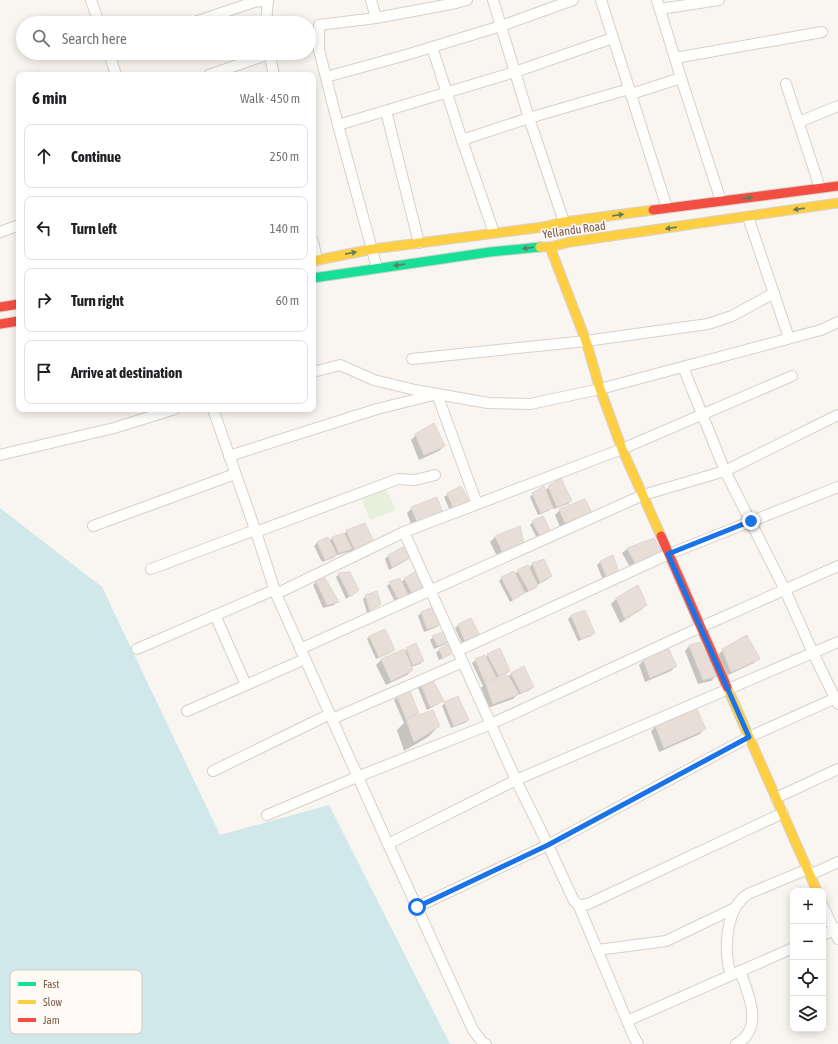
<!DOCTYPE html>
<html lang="en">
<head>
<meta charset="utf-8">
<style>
	:root { --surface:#fff; --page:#f6f6f6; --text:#202124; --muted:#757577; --line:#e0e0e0 }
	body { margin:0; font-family:"Asap Condensed",sans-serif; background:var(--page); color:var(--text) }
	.controls { position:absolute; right:12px; bottom:12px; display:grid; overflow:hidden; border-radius:8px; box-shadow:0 2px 10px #0003 }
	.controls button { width:36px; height:36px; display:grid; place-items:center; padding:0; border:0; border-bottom:1px solid var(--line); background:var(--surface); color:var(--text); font:20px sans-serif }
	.stop { position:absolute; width:12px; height:12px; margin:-9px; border:3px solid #1a73e8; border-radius:50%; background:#fff }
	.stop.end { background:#1a73e8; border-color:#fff; box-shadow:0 1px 4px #0008 }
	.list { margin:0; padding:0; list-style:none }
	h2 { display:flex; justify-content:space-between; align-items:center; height:52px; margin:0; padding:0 16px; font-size:17px }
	h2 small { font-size:13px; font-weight:400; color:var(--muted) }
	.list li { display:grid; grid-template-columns:26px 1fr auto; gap:12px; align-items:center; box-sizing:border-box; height:64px; margin:0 8px 8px; padding:0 8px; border:1px solid var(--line); border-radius:8px }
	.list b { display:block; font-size:15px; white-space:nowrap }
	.list em { font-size:13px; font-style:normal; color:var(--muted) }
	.icon { flex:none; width:22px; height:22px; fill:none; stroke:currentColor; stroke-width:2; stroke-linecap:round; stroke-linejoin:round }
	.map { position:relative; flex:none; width:838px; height:1044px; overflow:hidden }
	.search { position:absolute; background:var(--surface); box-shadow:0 2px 10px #0003; left:16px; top:16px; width:300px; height:44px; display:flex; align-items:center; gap:10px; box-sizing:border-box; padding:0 14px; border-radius:22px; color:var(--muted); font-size:15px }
	.panel { position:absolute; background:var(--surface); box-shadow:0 2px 10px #0003; left:16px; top:72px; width:300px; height:340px; border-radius:8px }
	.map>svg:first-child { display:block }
	.green { fill:#e7f0db }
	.water { fill:#d0e8ea }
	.shadow { fill:#0003 }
	.building { fill:#e6ded7; stroke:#e2d8d2 }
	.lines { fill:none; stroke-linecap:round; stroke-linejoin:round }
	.street-casing { stroke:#d7d1cb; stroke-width:12 }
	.fast-casing { stroke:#d9d2cb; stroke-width:11 }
	.slow-casing { stroke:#d9d2cb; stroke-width:11 }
	.jam-casing { stroke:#d9d2cb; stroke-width:11 }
	.street { stroke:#fefefd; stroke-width:10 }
	.fast { stroke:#16e098; stroke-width:9 }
	.slow { stroke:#ffcf43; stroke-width:9 }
	.jam { stroke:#f24e42; stroke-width:9 }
	.oneway { fill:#617d60 }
	.route { stroke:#1a73e8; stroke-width:5 }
	.labels { text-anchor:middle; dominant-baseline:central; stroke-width:3; stroke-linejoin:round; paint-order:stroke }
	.street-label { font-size:12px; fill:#7a5c4d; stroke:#fffaf3 }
	.key { fill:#fffaf3; stroke:#d7cbc1; stroke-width:1 }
	.key-label { font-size:11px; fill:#7a5c4d }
</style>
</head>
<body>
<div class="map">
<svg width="838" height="1044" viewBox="0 0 838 1044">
	<rect width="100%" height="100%" fill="#f9f5f0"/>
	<!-- green -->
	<path class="green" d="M 386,489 L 396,510 L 370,520 L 361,498 Z"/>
	<!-- water -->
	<path class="water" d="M 0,508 L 102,587 L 220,835 L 329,805 L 450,1044 L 0,1044 Z"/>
	<!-- shadow -->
	<g class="shadow">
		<path d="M 416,435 L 444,446 L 439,451 L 419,460 L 411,440 Z"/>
		<path d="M 461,487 L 452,515 L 444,497 L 448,494 Z"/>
		<path d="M 549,487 L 571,501 L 568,504 L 554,509 L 552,507 L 548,511 L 538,515 L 530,497 L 533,494 L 545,491 Z"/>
		<path d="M 412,508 L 442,513 L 412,527 L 407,513 Z"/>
		<path d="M 560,510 L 591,513 L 560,527 L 555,515 Z"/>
		<path d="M 533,522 L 550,531 L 538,540 L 530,525 Z"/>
		<path d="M 519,528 L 524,547 L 498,558 L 490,542 L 495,537 Z"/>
		<path d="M 347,531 L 368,547 L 349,554 L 348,552 L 335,556 L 333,558 L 322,562 L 314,546 L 317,543 L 328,538 L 329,541 L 332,538 L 344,534 Z"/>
		<path d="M 654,539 L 662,556 L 630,567 L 622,553 L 627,549 Z"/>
		<path d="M 405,548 L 410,557 L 407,560 L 389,570 L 385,559 L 388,556 Z"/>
		<path d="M 612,556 L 618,572 L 603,580 L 597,565 L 600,562 Z"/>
		<path d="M 544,560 L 551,576 L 548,579 L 537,585 L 537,586 L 534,589 L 525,593 L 525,592 L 520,596 L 510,602 L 499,581 L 502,578 L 515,574 L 518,571 L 529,568 L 532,564 Z"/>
		<path d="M 339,574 L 355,593 L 346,599 L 336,577 Z"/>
		<path d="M 324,579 L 337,602 L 334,605 L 323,608 L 313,585 L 316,582 Z"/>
		<path d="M 405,579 L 422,588 L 419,591 L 395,602 L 387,586 L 390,583 L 401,582 Z"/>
		<path d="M 638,586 L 646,605 L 641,610 L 620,623 L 611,604 L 616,599 Z"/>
		<path d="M 366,596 L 380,604 L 367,613 L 363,599 Z"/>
		<path d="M 433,609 L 440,624 L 437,627 L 424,632 L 418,616 L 421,613 Z"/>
		<path d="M 584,612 L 594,633 L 591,636 L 578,641 L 568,619 L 571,616 Z"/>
		<path d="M 459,625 L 477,641 L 463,646 L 455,628 Z"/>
		<path d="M 444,632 L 449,641 L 446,644 L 434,649 L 430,640 L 433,637 Z"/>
		<path d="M 370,636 L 393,650 L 390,653 L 376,659 L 367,639 Z"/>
		<path d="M 700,643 L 716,676 L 711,681 L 698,684 L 685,651 L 689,646 Z"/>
		<path d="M 450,645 L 453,652 L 450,655 L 439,660 L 436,653 L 439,650 Z"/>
		<path d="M 407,649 L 423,661 L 420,664 L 411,667 L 412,670 L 407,675 L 386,685 L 376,665 L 381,660 L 403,650 L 404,652 Z"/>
		<path d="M 723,650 L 758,658 L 754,663 L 726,676 L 718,655 Z"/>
		<path d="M 488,655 L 509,671 L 506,674 L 496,678 L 495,677 L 490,682 L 508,677 L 511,674 L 524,668 L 533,687 L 530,690 L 518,695 L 518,694 L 513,699 L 488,708 L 481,688 L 483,686 L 472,663 L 476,660 L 485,658 Z"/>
		<path d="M 644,660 L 676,666 L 671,671 L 645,682 L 639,665 Z"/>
		<path d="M 421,685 L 443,700 L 440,703 L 427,710 L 418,688 Z"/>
		<path d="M 408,691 L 418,713 L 413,718 L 439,726 L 428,737 L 404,751 L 397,730 L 404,723 L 394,700 L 397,697 Z"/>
		<path d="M 445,703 L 468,720 L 465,723 L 451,728 L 442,706 Z"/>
		<path d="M 656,726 L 704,729 L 700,734 L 659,752 L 651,731 Z"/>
	</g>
	<!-- building -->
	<g class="building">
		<path d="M 434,423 L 445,446 L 424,455 L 415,434 Z"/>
		<path d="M 561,478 L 572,501 L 557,507 L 548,486 Z"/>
		<path d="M 461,486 L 470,503 L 455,512 L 447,493 Z"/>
		<path d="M 544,486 L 553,508 L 541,513 L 532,493 Z"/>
		<path d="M 437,497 L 443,513 L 417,522 L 411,507 Z"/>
		<path d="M 585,499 L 592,513 L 565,523 L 559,509 Z"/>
		<path d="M 543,516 L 551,532 L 541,538 L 532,521 Z"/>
		<path d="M 365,523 L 374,542 L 355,550 L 346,530 Z"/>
		<path d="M 520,526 L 525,547 L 503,553 L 495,536 Z"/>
		<path d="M 344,533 L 352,549 L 339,553 L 332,537 Z"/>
		<path d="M 328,537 L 337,555 L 325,560 L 317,542 Z"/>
		<path d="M 654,538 L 664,556 L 635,563 L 627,548 Z"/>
		<path d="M 405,546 L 411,557 L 392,567 L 388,555 Z"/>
		<path d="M 613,555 L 619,572 L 607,578 L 600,561 Z"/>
		<path d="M 544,559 L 552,576 L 540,582 L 532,563 Z"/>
		<path d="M 528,565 L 538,586 L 529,591 L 517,570 Z"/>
		<path d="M 416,571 L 423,588 L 412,593 L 404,578 Z"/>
		<path d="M 514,571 L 525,593 L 513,600 L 501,577 Z"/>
		<path d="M 350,572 L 359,590 L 350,597 L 338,573 Z"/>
		<path d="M 325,578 L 339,602 L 327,605 L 316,581 Z"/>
		<path d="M 400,578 L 410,599 L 398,599 L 389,582 Z"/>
		<path d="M 638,585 L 647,605 L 625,619 L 616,598 Z"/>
		<path d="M 377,591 L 381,604 L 370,611 L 365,595 Z"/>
		<path d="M 433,607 L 442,624 L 427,629 L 421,612 Z"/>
		<path d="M 585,610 L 595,633 L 581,639 L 571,615 Z"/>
		<path d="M 471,618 L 481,638 L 466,644 L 458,624 Z"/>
		<path d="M 385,629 L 395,650 L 379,657 L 369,636 Z"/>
		<path d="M 445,631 L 450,641 L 438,646 L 432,636 Z"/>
		<path d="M 747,635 L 760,659 L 731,672 L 722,649 Z"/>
		<path d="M 700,642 L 717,676 L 703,680 L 689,645 Z"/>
		<path d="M 416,643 L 424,661 L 413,665 L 406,648 Z"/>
		<path d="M 450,643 L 454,652 L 443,658 L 439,649 Z"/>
		<path d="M 500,648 L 510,671 L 499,676 L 487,654 Z"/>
		<path d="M 668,648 L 677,666 L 650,678 L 643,659 Z"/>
		<path d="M 404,649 L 413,670 L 391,681 L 381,659 Z"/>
		<path d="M 485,655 L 496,677 L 485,682 L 475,659 Z"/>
		<path d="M 524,666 L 534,687 L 521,693 L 511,673 Z"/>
		<path d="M 508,675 L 519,694 L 493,704 L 485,682 Z"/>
		<path d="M 433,680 L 444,701 L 430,707 L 421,684 Z"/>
		<path d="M 409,689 L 419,713 L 406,719 L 397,696 Z"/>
		<path d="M 458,696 L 469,720 L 454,726 L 444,702 Z"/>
		<path d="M 696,707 L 706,729 L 664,748 L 655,725 Z"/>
		<path d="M 433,710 L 440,726 L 414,742 L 406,719 Z"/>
	</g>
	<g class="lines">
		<!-- street casing -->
		<g class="street-casing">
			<g id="street">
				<path d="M 91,0 L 99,23"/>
				<path d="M 371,0 L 376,18 L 319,25 L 319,50 L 338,125 L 377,268"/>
				<path d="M 493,0 L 529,118 L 564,222"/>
				<path d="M 601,0 L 667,208"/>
				<path d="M 657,0 L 681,78 L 721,201"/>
				<path d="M 660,9 L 719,0"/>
				<path d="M 376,18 L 456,3 L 467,0"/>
				<path d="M 192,23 L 254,2 L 267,0"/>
				<path d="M 266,23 L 268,0"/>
				<path d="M 432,47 L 462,140 L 494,233"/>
				<path d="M 109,53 L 116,75"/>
				<path d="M 269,53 L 274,75"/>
				<path d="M 675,58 L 822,32"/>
				<path d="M 209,75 L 269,54"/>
				<path d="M 326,77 L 406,55 L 501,26 L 573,0"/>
				<path d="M 786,84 L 820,188"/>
				<path d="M 631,94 L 681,78"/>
				<path d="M 386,111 L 419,243"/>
				<path d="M 799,122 L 838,106"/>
				<path d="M 338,125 L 515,72 L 613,38"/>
				<path d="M 462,140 L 529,118 L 629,89"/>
				<path d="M 748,217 L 789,338"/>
				<path d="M 0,232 L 19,225"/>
				<path d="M 313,241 L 317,260"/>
				<path d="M 412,359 L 586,341 L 708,324 L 732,316 L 774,293"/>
				<path d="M 683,367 L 725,471 L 785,590 L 813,653 L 838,704"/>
				<path d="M 313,372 L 340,365 L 374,380 L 415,390 L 488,403 L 530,404 L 600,389 L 821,330 L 838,322"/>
				<path d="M 213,409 L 256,532 L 276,594 L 388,844 L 473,1030 L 483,1043 L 486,1044"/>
				<path d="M 0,455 L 114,428 L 175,409"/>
				<path d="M 229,456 L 377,409 L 437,394 L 477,504"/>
				<path d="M 93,526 L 235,474"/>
				<path d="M 256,532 L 398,479 L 415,480 L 435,475"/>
				<path d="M 404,532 L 516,780 L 548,845 L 574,901 C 579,906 582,905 588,904 L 783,813"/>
				<path d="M 151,569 L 255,530"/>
				<path d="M 276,594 L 404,532 L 622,449 L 792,376"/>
				<path d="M 215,615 L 246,685"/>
				<path d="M 137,649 L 274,590"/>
				<path d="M 300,649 L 643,495 L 725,471 L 838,415"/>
				<path d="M 457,651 L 669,554 L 838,487"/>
				<path d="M 187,711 L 305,659"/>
				<path d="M 332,719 L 463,662"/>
				<path d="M 213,771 L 330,714"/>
				<path d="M 776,798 L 838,769"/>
				<path d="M 267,815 L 357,777 L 491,724 L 701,627 L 838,566"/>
				<path d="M 388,844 L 516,780 L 838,642"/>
				<path d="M 810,875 L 838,862"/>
				<path d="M 578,904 L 633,1035 L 638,1044"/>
				<path d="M 823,906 L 838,939"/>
				<path d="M 417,907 L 548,845 L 749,737 L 838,697"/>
				<path d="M 823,935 L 838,928"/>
				<path d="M 597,950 L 666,941 L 735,908"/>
				<path d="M 731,975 C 724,954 725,917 741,900 C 743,897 745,896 748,894 L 808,869"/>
				<path d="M 627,1021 L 793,948"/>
				<path d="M 736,1044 C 765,1029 748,993 740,971"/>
			</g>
		</g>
		<!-- fast casing -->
		<g class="fast-casing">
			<path id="fast" d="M 313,278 L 490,252 L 540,247"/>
		</g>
		<!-- slow casing -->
		<g class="slow-casing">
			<g id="slow">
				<path d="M 540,247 L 550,247 L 570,242 L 838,203"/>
				<path d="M 550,247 L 586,341 L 600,389 L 622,449 L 661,536"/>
				<path d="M 313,261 L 373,249 L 543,227 L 564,222 L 653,210"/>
				<path d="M 727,687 L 817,891"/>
			</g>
		</g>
		<!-- jam casing -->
		<g class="jam-casing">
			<g id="jam">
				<path d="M 653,210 L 838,186"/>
				<path d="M 0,307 L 19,304"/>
				<path d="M 0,324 L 19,321"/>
				<path d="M 661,536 L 727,687"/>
			</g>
		</g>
		<!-- street -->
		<use href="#street" class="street"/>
		<!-- fast -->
		<use href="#fast" class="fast"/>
		<!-- slow -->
		<use href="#slow" class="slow"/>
		<!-- jam -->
		<use href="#jam" class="jam"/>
	</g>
	<!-- one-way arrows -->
	<defs><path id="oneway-solid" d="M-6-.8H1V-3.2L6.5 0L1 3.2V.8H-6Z"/></defs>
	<g class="oneway">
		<use href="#oneway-solid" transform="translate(747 198) rotate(-7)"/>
		<use href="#oneway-solid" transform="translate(799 209) rotate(172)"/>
		<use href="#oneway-solid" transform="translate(618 215) rotate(-8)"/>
		<use href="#oneway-solid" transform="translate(671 228) rotate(172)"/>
		<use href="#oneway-solid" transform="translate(528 248) rotate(173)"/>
		<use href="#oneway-solid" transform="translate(351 253) rotate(-11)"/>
		<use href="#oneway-solid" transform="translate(399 265) rotate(172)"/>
	</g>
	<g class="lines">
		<!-- route -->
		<path class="route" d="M 417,907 L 548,845 L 749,737 L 668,554 L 751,521"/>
	</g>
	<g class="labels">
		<!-- street labels -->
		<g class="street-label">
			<text transform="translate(574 230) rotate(-8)">Yellandu Road</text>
		</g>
	</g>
	<!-- legend -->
	<rect x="10" y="970" width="132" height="64" rx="6" class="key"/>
	<rect x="18" y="982" width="18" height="4" fill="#16e098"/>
	<rect x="18" y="1000" width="18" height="4" fill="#ffcf43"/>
	<rect x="18" y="1018" width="18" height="4" fill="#f24e42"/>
	<g class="key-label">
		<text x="43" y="988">Fast</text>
		<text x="43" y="1006">Slow</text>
		<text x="43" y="1024">Jam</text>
	</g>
</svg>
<div class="controls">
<button>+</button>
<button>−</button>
<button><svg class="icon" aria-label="locate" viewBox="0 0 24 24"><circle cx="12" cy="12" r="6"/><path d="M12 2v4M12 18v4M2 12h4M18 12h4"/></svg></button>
<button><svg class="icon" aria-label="layers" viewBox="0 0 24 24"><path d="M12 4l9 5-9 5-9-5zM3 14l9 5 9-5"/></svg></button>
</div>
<div class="stop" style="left:417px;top:907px"></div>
<div class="stop end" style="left:751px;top:521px"></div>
<div class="search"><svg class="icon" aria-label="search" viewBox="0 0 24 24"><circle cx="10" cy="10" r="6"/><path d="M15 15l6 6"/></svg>Search here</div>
<section class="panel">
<h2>6 min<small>Walk · 450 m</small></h2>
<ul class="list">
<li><svg class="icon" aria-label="ahead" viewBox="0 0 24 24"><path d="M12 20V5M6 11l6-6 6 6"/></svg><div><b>Continue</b></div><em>250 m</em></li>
<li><svg class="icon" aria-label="left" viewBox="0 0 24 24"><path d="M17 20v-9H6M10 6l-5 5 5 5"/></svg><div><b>Turn left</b></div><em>140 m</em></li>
<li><svg class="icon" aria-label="right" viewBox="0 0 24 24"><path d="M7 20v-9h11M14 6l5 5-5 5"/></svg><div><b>Turn right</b></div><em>60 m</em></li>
<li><svg class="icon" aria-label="arrive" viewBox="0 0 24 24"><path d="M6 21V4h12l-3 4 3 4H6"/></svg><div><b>Arrive at destination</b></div></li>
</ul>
</section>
</div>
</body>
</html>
